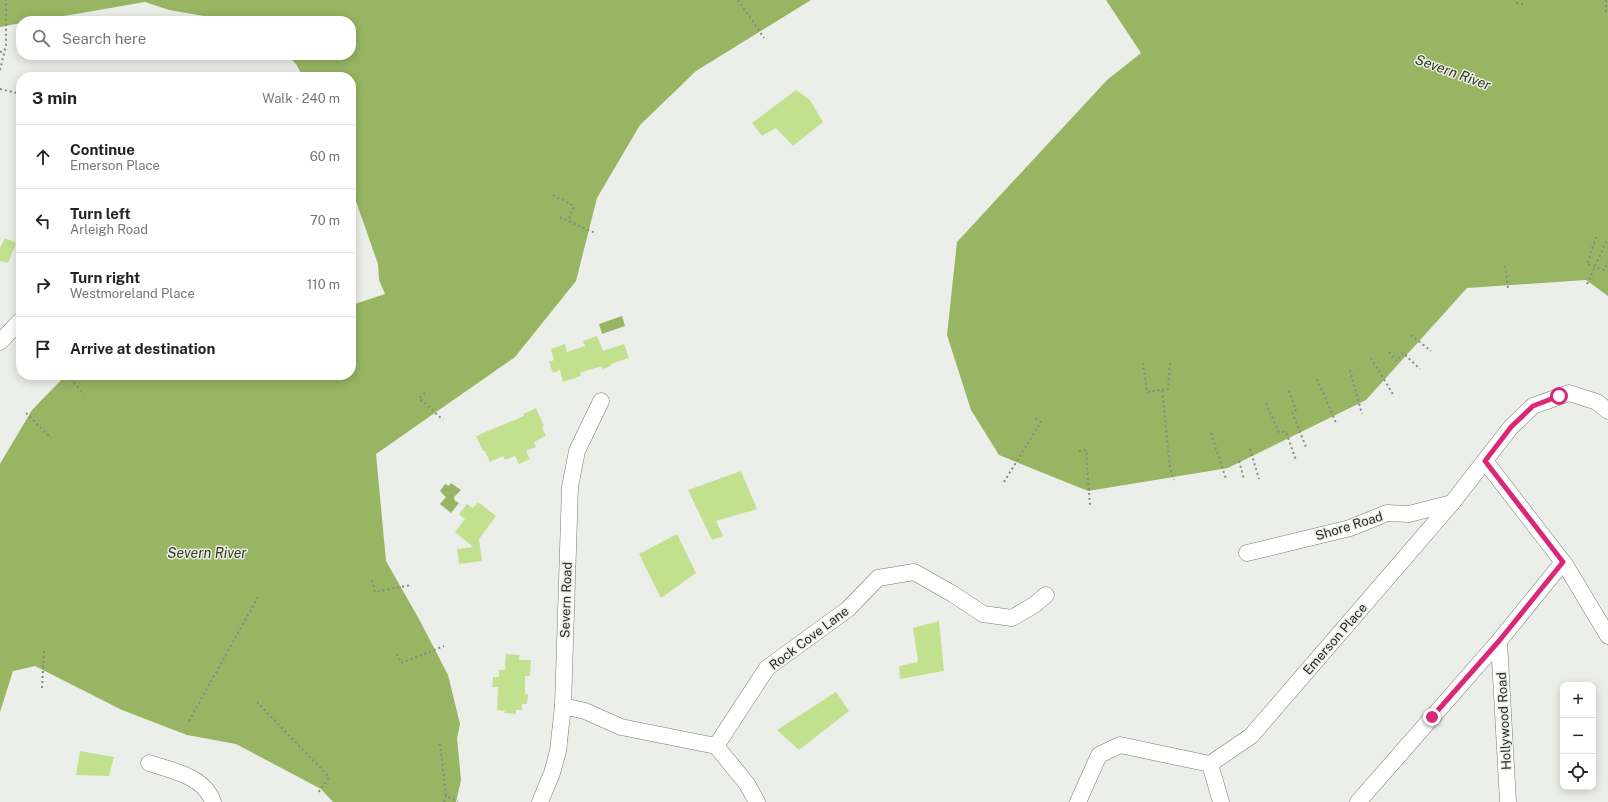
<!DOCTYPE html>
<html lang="en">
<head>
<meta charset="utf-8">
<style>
	:root { --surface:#fff; --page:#f6f6f6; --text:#222; --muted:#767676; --line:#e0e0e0 }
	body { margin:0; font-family:"Public Sans",sans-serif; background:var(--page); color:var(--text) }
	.controls { position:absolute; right:12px; bottom:12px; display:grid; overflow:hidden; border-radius:8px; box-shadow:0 2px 10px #0003 }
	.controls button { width:36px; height:36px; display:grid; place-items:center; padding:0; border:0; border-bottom:1px solid var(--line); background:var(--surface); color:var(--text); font:20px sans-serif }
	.stop { position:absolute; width:12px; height:12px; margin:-9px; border:3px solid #db2777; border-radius:50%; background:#fff }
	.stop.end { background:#db2777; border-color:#fff; box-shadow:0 1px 4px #0008 }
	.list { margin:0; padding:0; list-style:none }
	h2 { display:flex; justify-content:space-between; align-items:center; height:52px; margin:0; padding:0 16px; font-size:17px }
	h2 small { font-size:13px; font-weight:400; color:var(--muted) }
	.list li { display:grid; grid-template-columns:26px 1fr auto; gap:12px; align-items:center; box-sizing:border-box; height:64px; padding:0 16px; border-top:1px solid var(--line) }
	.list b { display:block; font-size:15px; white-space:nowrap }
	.list p { margin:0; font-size:13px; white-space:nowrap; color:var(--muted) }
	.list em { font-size:13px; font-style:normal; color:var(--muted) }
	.icon { flex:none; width:22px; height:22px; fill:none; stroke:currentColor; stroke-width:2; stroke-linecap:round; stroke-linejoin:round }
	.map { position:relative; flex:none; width:1608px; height:802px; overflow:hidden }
	.search { position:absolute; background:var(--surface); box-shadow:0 2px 10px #0003; left:16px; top:16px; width:340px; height:44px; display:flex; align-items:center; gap:10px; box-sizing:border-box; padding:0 14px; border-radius:16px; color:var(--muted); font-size:15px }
	.panel { position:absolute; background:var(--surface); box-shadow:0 2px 10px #0003; left:16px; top:72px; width:340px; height:308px; border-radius:16px }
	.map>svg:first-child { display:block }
	.water { fill:#97b563 }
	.building { fill:#c2e18e }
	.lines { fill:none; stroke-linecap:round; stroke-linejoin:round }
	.minor-casing { stroke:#787a74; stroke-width:17 }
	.path { stroke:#878984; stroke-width:2; stroke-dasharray:2 3; stroke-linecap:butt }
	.minor { stroke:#fff; stroke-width:16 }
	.route { stroke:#db2777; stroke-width:5 }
	.labels { text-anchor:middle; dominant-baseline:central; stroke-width:3; stroke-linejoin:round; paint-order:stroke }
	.street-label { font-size:13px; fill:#292a27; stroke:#ecefe9 }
	.water-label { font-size:14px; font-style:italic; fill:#2c3816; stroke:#ecefe9 }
</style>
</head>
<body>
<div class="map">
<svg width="1608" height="802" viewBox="0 0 1608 802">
	<rect width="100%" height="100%" fill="#ecefe9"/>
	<!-- water -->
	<g class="water">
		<path d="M 0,0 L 811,0 L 696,71 L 640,125 L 597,198 L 576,281 L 515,357 L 376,454 L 386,561 L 419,619 L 448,675 L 460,724 L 457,738 L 461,780 L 456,802 L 333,802 L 321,789 L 236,744 L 187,735 L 122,710 L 35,666 L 13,671 L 0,712 L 0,464 L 32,410 L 66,375 L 351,375 L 351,307 L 355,304 L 385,294 L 379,280 L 378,264 L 351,187 L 351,77 L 303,77 L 296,64 L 287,55 L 351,55 L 351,21 L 223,21 L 210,17 L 169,10 L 145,2 L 35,21 L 21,21 L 21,23 L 0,27 Z"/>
		<path d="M 1106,0 L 1608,0 L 1608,296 L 1586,280 L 1467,288 L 1366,400 L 1228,468 L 1088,491 L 999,455 L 971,410 L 947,335 L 957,242 L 1107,80 L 1141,53 Z"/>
		<path d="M 622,316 L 625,326 L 602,334 L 599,324 Z"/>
		<path d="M 451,483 L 461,490 L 454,497 L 455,501 L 459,503 L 451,513 L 440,504 L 446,497 L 440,491 L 445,484 L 449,486 Z"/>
	</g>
	<!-- building -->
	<g class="building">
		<path d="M 796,90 L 810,100 L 823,122 L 793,146 L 776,128 L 762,136 L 752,123 Z"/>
		<path d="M 5,238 L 16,243 L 8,263 L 0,261 L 0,248 Z"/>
		<path d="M 597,336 L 603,351 L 624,344 L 629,358 L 611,364 L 611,366 L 602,369 L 601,366 L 580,373 L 581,376 L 563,382 L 560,370 L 553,373 L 549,362 L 554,360 L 551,349 L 565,344 L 567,352 L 585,346 L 583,341 Z"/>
		<path d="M 536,408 L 544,426 L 542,427 L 546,436 L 534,442 L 536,447 L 526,451 L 530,459 L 519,464 L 515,456 L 505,460 L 503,456 L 490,462 L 485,451 L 483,451 L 476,436 L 524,416 L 523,414 Z"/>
		<path d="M 741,471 L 757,509 L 716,521 L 723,536 L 712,540 L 688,490 Z"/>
		<path d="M 478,502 L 496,516 L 479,539 L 482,561 L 459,564 L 457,549 L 473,547 L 455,532 L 465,519 L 459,514 L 467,504 L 473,508 Z"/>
		<path d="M 677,534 L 696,573 L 661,598 L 639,554 Z"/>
		<path d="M 939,621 L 944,671 L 900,679 L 899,666 L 918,662 L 913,628 Z"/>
		<path d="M 506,654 L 520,655 L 519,660 L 531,660 L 530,676 L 525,676 L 525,694 L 528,694 L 527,704 L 522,704 L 522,710 L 516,710 L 516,714 L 504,713 L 505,711 L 497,710 L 498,687 L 492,687 L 493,677 L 499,677 L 499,670 L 505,670 Z"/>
		<path d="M 836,692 L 849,711 L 799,750 L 777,730 Z"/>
		<path d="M 80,751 L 114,757 L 109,776 L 76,775 Z"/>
	</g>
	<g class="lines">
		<!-- minor casing -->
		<g class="minor-casing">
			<g id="minor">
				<path d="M 0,342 L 21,320"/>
				<path d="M 1485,461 L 1566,566 L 1608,636"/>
				<path d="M 1247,553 L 1350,528 L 1387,513 L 1409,514 L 1452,503"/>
				<path d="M 1499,641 L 1508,802"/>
				<path d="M 563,706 L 585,711 L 621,727 L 716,746"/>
				<path d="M 716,746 L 767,668 L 848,609 L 878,578 L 914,572 L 953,594 L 983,614 L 1012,618 L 1034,605 L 1046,595"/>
				<path d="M 716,746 L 747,784 L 757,802"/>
				<path d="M 149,763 C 173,771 204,776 213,802"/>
				<path d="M 1210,764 L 1221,802"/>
				<path d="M 540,802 L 552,773 L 558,751 L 563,706 L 570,487 L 577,451 L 601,401"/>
				<path d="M 1078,802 L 1099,755 L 1120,745 L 1210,764 L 1251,736 L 1452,503 L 1511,427 L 1533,406 L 1569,393 L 1597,402 L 1608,411"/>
				<path d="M 1358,802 L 1499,641 L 1563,562"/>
			</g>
		</g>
		<!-- path -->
		<g class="path">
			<path d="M 738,0 L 764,38"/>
			<path d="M 1606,0 L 1606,11 L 1608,11"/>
			<path d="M 1516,3 L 1522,4 L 1523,0"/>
			<path d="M 0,52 L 5,51"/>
			<path d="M 0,70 L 6,45 L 6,0"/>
			<path d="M 0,89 L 17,93"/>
			<path d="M 553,195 L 574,206 L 568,221"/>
			<path d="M 560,217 L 595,233"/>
			<path d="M 1596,237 L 1587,264 L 1604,270 L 1608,262"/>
			<path d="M 1505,266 L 1508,288"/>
			<path d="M 1587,284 L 1606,242"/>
			<path d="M 1411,335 L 1431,351"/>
			<path d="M 1389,352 L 1397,361 L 1403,353 L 1420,369"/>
			<path d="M 1371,358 L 1394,396"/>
			<path d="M 1143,363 L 1147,392 L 1162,390 L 1170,468 L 1174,480"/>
			<path d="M 1350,370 L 1362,414"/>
			<path d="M 67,375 L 84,394"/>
			<path d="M 1317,379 L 1336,423"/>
			<path d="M 1162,390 L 1168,389 L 1170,362"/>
			<path d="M 1289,391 L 1296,410 L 1292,412 L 1306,447"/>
			<path d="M 425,393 L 419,398 L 443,420"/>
			<path d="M 1266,403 L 1279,432 L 1286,432 L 1296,460"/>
			<path d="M 26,413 L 51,438"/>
			<path d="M 1211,433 L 1226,479"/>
			<path d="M 1250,449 L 1259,479"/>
			<path d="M 1079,451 L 1086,450 L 1090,506"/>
			<path d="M 1239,461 L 1244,479"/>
			<path d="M 1004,482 L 1041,422 L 1035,418"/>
			<path d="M 372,580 L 375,592 L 411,585"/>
			<path d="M 397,654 L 401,663 L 444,646"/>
			<path d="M 42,688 L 44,651"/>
			<path d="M 257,702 L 329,777 L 318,793"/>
			<path d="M 189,721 L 258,597"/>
			<path d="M 440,744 L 446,796 L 458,802"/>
			<path d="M 444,802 L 446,796"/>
		</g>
		<!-- minor -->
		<use href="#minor" class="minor"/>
	</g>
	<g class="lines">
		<!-- route -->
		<path class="route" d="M 1432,717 L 1499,641 L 1563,562 L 1485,461 L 1511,427 L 1533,406 L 1559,396"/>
	</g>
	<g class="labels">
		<!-- street labels -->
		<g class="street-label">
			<text transform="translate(1349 526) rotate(-17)">Shore Road</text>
			<text transform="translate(566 600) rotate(-88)">Severn Road</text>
			<text transform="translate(809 638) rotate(-37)">Rock Cove Lane</text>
			<text transform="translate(1335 639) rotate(-49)">Emerson Place</text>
			<text transform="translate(1504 721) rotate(-93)">Hollywood Road</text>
		</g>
		<!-- water labels -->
		<g class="water-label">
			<text transform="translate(1453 72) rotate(20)">Severn River</text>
			<text x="207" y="553">Severn River</text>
		</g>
	</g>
</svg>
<div class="controls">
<button>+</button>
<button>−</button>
<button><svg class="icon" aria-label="locate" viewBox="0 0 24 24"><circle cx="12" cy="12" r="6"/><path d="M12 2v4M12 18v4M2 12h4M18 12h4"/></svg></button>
</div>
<div class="stop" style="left:1559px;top:396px"></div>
<div class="stop end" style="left:1432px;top:717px"></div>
<div class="search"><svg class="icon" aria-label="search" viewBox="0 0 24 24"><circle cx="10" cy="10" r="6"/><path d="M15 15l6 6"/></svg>Search here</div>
<section class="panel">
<h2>3 min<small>Walk · 240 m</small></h2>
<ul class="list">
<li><svg class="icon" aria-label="ahead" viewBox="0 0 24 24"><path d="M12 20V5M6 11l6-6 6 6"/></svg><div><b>Continue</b><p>Emerson Place</p></div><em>60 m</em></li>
<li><svg class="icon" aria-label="left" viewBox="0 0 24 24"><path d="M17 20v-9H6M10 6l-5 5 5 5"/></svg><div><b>Turn left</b><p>Arleigh Road</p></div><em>70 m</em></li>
<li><svg class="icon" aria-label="right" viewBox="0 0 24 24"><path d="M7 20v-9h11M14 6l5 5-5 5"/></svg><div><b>Turn right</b><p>Westmoreland Place</p></div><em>110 m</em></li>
<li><svg class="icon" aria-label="arrive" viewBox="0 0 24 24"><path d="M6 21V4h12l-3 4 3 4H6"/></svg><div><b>Arrive at destination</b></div></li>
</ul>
</section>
</div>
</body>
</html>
